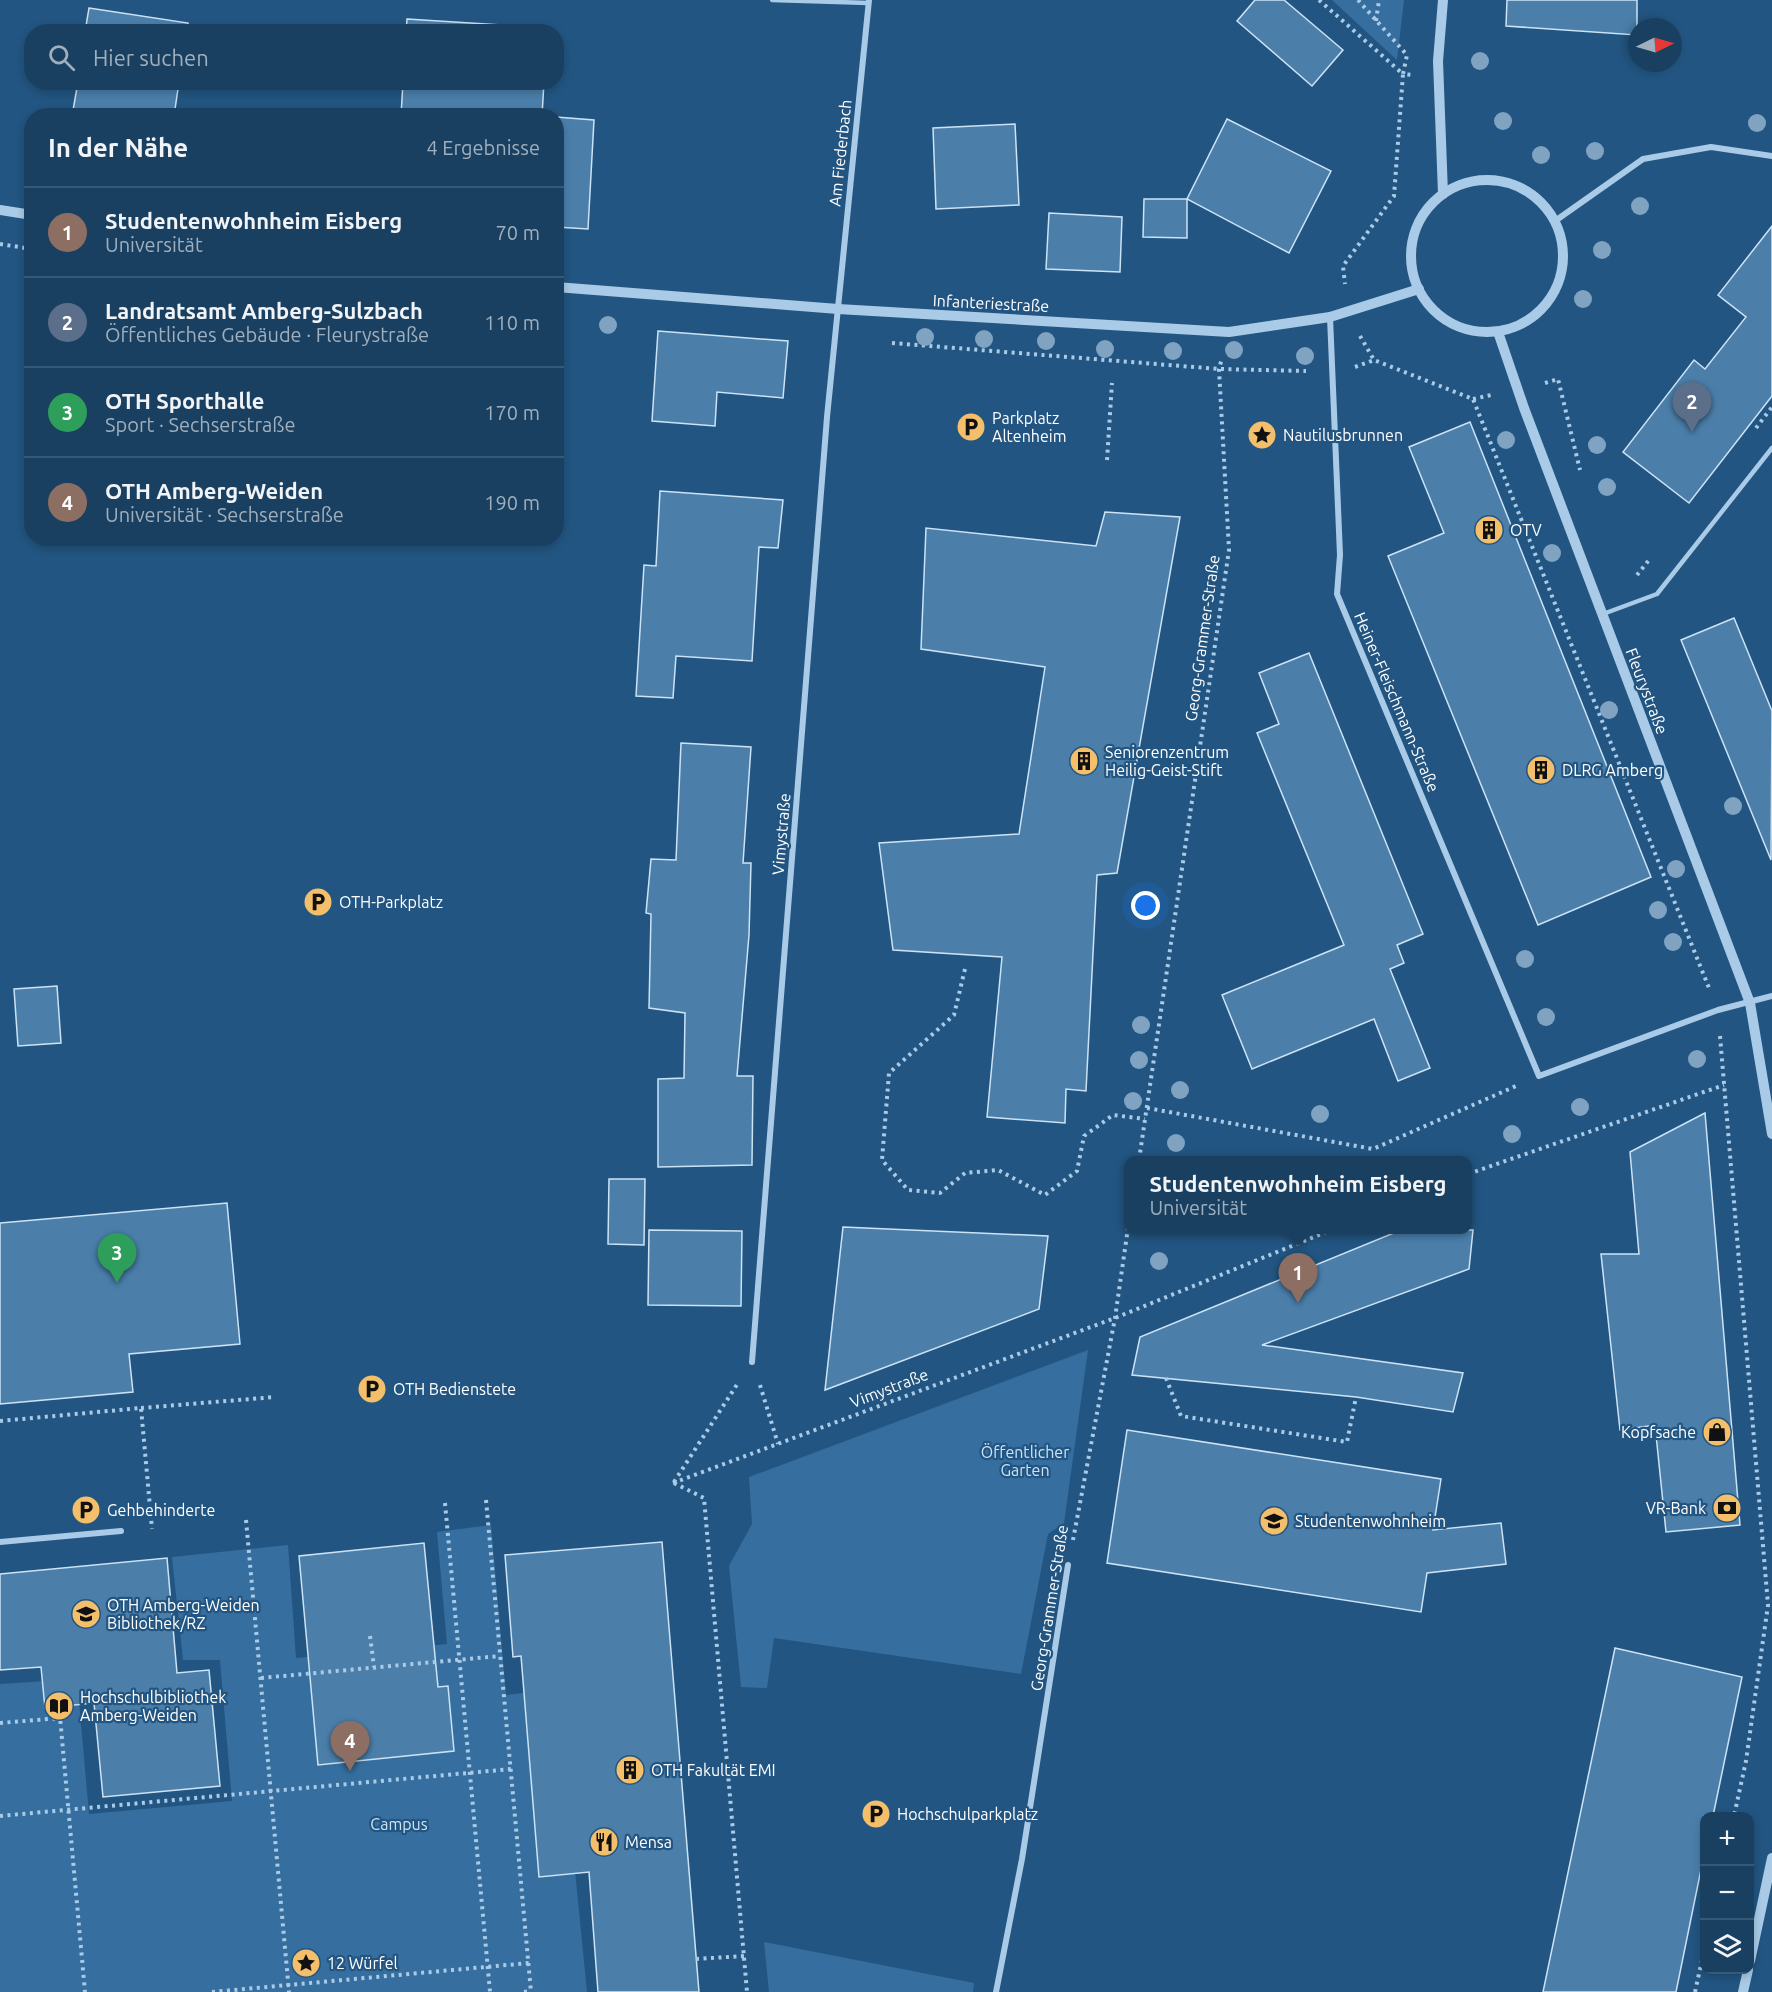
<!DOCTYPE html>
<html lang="de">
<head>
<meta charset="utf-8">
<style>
	:root { --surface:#1a4061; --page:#234767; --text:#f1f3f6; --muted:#9fafbd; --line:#385976; --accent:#f3bf6b }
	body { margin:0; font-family:Ubuntu,sans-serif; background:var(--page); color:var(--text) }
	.controls { position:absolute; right:18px; bottom:18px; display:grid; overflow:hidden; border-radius:12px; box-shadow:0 3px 9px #0003 }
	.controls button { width:54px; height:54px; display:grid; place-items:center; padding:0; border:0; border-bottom:2px solid var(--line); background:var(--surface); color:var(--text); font:30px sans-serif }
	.compass { position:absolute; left:1628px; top:18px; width:54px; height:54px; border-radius:50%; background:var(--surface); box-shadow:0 3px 9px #0003; rotate:85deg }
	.you { position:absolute; left:1146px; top:906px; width:21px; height:21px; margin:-15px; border:4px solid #fff; border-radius:50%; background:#1a73e8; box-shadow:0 0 0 9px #1a73e833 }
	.badge { display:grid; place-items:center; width:39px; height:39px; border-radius:50%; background:var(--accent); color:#fff; font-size:20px; font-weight:700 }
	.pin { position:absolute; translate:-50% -50px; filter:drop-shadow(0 2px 3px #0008) }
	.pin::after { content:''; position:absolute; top:32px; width:21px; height:18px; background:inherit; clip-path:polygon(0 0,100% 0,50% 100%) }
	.popup { position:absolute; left:1124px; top:1156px; width:348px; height:78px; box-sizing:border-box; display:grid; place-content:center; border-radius:12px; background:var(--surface); filter:drop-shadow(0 2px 4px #0005); font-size:20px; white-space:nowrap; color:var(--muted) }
	.popup b { font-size:22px; color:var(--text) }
	.popup::after { content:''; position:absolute; left:50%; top:100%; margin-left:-12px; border:12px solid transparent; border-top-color:var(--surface) }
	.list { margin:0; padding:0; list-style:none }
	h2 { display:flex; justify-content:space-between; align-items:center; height:78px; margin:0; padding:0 24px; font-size:26px }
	h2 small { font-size:20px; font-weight:400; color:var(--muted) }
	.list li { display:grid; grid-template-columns:39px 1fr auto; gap:18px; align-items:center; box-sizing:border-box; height:90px; padding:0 24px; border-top:2px solid var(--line) }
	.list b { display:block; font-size:22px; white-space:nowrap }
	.list p { margin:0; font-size:20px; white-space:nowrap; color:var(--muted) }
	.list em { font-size:20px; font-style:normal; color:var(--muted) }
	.icon { flex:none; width:33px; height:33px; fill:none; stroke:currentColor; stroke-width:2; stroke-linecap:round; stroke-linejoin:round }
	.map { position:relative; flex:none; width:1772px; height:1992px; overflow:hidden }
	.search { position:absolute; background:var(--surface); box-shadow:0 3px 9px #0003; left:24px; top:24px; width:540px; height:66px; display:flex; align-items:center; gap:15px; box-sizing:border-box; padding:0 21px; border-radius:24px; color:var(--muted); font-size:22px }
	.panel { position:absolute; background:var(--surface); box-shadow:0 3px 9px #0003; left:24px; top:108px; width:540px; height:438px; border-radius:24px }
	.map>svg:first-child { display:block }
	.green { fill:#366f9f }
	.building { fill:#4b7faa; stroke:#cce3f6; stroke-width:1.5 }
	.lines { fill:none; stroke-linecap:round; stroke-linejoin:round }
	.path { stroke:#a9cbe7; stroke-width:4; stroke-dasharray:3 4.5; stroke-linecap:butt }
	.service { stroke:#a9cbe7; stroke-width:4.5 }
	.minor { stroke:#a9cbe7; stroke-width:6 }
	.tertiary { stroke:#a9cbe7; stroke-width:10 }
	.tree { fill:#80a3c1 }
	.labels { text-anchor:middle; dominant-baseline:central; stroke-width:4.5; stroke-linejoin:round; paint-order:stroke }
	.street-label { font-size:16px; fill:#fff; stroke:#225581 }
	.poi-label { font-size:16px; fill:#fff; stroke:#225581; text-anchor:start }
	.park-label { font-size:16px; fill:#cce3f6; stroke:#225581 }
</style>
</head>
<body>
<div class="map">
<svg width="1772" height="1992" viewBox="0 0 1772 1992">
	<rect width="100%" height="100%" fill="#225581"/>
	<!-- green -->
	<g class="green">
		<path d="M 1332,0 L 1404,0 L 1397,60 Z"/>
		<path d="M 1088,1350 L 1064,1523 L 1048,1534 L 1021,1674 L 774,1638 L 767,1688 L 741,1687 L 729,1566 L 752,1524 L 749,1477 Z"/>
		<path d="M 491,1525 L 506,1695 L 557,1689 L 587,1992 L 0,1992 L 0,1684 L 77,1679 L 89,1814 L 232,1801 L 220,1660 L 183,1660 L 172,1557 L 288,1545 L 296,1658 L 447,1644 L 437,1532 Z"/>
		<path d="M 764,1942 L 974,1983 L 973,1992 L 769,1992 Z"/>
	</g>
	<!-- building -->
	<g class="building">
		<path d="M 1255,0 L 1284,0 L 1343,50 L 1312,86 L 1237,21 Z"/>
		<path d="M 1507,0 L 1637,0 L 1637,35 L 1506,26 Z"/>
		<path d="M 89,8 L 188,23 L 186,32 L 85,32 Z"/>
		<path d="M 407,19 L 547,28 L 547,32 L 406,32 Z"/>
		<path d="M 78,82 L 179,82 L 174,116 L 72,116 Z"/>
		<path d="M 403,82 L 544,82 L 542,116 L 401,116 Z"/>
		<path d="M 556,117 L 594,120 L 588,229 L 556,227 Z"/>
		<path d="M 1227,119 L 1331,171 L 1289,253 L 1187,199 Z"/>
		<path d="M 1015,124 L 1019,205 L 936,209 L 933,128 Z"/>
		<path d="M 1144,199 L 1187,199 L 1187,238 L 1143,237 Z"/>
		<path d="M 1049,213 L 1122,217 L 1120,272 L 1046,269 Z"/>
		<path d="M 1772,226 L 1772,396 L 1689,503 L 1623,452 L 1694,360 L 1705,369 L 1746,317 L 1718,295 Z"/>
		<path d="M 658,331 L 788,341 L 783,398 L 717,392 L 715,426 L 652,421 Z"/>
		<path d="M 1470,422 L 1651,877 L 1538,925 L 1388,556 L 1444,533 L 1409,447 Z"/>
		<path d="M 660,491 L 783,500 L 778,548 L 759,547 L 752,661 L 676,656 L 673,698 L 636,696 L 644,565 L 656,566 Z"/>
		<path d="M 1105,512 L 1180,517 L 1117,873 L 1097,875 L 1086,1091 L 1066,1089 L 1065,1123 L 987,1117 L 1002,957 L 893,950 L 879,843 L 1019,834 L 1045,667 L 921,649 L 926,528 L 1096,546 Z"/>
		<path d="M 1734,618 L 1772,711 L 1771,860 L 1681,640 Z"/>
		<path d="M 1309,653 L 1423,934 L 1397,945 L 1404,963 L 1390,969 L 1430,1068 L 1398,1081 L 1374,1019 L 1252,1069 L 1222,995 L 1344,945 L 1257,733 L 1279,724 L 1259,673 Z"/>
		<path d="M 681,743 L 751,747 L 743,863 L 751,863 L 749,935 L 737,1076 L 753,1076 L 752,1165 L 658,1167 L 658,1079 L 684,1078 L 685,1013 L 649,1008 L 651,914 L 646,913 L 651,859 L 676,860 Z"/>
		<path d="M 57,986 L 61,1043 L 18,1046 L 14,989 Z"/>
		<path d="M 1705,1113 L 1740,1525 L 1666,1532 L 1655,1425 L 1620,1430 L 1601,1254 L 1639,1254 L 1630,1152 Z"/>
		<path d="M 609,1179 L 645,1179 L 644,1245 L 608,1244 Z"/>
		<path d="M 227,1203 L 240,1344 L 129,1354 L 133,1392 L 0,1404 L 0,1223 Z"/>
		<path d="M 843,1227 L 1048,1236 L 1039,1309 L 825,1390 Z"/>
		<path d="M 649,1230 L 742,1231 L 741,1306 L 648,1305 Z"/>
		<path d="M 1401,1230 L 1473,1230 L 1469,1269 L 1262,1345 L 1463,1373 L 1453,1412 L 1356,1397 L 1132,1375 L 1140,1337 Z"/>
		<path d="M 1127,1430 L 1441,1479 L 1433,1530 L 1501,1523 L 1506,1564 L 1427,1573 L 1421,1612 L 1107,1563 Z"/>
		<path d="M 662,1542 L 699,1992 L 598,1992 L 589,1872 L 539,1877 L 521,1656 L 513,1657 L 505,1555 Z"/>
		<path d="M 424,1543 L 438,1687 L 448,1686 L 454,1751 L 318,1765 L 299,1556 Z"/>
		<path d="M 167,1558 L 177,1673 L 209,1670 L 220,1786 L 103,1797 L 94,1703 L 45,1708 L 41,1667 L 0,1670 L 0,1574 Z"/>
		<path d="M 1615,1648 L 1742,1677 L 1713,1816 L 1704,1816 L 1704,1855 L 1676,1992 L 1543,1992 Z"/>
	</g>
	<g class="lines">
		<!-- path -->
		<g class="path">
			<path d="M 1319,0 L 1403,74 L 1394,196 L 1343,266 L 1345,284"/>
			<path d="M 1358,0 L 1407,55 L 1403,74 L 1412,75"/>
			<path d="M 1376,21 L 1379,0"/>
			<path d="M 0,244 L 32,249"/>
			<path d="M 1360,336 L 1374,360 L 1473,399 L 1709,988"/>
			<path d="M 892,343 L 1219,369 L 1306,371"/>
			<path d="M 1355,367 L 1374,360"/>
			<path d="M 1545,383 L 1558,379 L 1580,470"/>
			<path d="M 1473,399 L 1491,395"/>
			<path d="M 1756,428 L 1772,407"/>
			<path d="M 1107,460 L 1112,383"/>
			<path d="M 1637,575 L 1649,560"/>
			<path d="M 965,969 L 954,1015 L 889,1073 L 882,1160 L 908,1190 L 940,1193 L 965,1173 L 998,1170 L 1045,1195 L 1077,1171 L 1084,1136 L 1113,1115 L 1145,1119"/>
			<path d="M 1720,1036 L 1768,1605 L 1746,1761 L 1734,1816"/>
			<path d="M 1147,1108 L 1373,1149 L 1516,1086"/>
			<path d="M 1139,1160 L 1229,550 L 1219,369 L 1222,358"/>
			<path d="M 1468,1174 L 1724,1085"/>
			<path d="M 1166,1378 L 1181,1416 L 1347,1442 L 1356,1397"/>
			<path d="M 760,1385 L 778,1444"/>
			<path d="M 141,1408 L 275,1397"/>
			<path d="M 0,1421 L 141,1408 L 152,1529"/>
			<path d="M 674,1482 L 738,1383"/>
			<path d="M 673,1483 L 1115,1318 L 1331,1230"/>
			<path d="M 674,1483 L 704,1498 L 747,1992"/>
			<path d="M 486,1500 L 531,1992"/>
			<path d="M 445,1503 L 490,1992"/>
			<path d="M 246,1520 L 289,1992"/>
			<path d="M 1073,1540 L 1115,1318 L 1128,1228"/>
			<path d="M 370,1636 L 374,1667"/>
			<path d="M 261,1678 L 500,1656"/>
			<path d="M 59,1706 L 85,1992"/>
			<path d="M 0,1723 L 60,1718"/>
			<path d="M 0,1816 L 511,1769"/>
			<path d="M 696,1959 L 744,1956"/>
			<path d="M 212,1992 L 529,1963"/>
			<path d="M 524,1992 L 531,1991"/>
			<path d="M 1695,1992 L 1704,1951"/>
		</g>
		<!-- service -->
		<g class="service">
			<path d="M 772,0 L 869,3"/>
			<path d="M 1603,614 L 1657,594 L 1772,448"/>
		</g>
		<!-- minor -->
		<g class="minor">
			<path d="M 1555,221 L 1643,159 L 1711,147 L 1772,156"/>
			<path d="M 1330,317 L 1340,555 L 1337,594 L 1539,1076 L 1718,1010 L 1772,996"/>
			<path d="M 752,1362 L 827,417 L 869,0"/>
			<path d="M 0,1542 L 121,1531"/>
			<path d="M 996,1992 L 1022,1859 L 1068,1565"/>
		</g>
		<!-- tertiary -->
		<g class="tertiary">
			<circle cx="1487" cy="256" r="76"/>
			<path d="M 1443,194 L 1438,61 L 1443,0"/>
			<path d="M 0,210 L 32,215"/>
			<path d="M 556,287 L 838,309 L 1229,332 L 1330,317 L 1419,289"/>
			<path d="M 1498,332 L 1524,408 L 1750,1003 L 1772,1134"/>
			<path d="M 1750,1961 L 1772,1858"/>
			<path d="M 1743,1992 L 1748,1970"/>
		</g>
	</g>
	<!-- trees -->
	<g class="tree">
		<circle cx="1480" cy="61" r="9"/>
		<circle cx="1503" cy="121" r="9"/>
		<circle cx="1757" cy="123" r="9"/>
		<circle cx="1595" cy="151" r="9"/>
		<circle cx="1541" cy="155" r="9"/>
		<circle cx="1640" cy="206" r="9"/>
		<circle cx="1602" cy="250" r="9"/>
		<circle cx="1583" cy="299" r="9"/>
		<circle cx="608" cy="325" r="9"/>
		<circle cx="925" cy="337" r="9"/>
		<circle cx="984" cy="339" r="9"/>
		<circle cx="1046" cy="341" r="9"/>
		<circle cx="1105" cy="349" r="9"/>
		<circle cx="1234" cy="350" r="9"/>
		<circle cx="1173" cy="351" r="9"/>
		<circle cx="1305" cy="356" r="9"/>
		<circle cx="1506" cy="440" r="9"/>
		<circle cx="1597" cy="445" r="9"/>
		<circle cx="1607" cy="487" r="9"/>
		<circle cx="1552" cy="553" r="9"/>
		<circle cx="1609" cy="710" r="9"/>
		<circle cx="1733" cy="806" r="9"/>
		<circle cx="1676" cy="869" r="9"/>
		<circle cx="1658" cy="910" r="9"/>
		<circle cx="1673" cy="942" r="9"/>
		<circle cx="1525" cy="959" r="9"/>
		<circle cx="1546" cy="1017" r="9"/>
		<circle cx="1141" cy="1025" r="9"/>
		<circle cx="1697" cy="1059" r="9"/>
		<circle cx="1139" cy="1060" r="9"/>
		<circle cx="1180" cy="1090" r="9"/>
		<circle cx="1133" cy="1101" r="9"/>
		<circle cx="1580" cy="1107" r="9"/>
		<circle cx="1320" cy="1114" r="9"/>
		<circle cx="1512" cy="1134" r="9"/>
		<circle cx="1176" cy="1143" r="9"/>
		<circle cx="1159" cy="1261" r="9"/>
	</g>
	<!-- icons -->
	<defs>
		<g id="parking-disc" transform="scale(1.5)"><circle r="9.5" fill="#f3bf6b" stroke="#225581"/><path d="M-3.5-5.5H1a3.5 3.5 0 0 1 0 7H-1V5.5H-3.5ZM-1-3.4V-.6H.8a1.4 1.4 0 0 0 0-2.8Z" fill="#111"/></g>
		<g id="sight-disc" transform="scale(1.5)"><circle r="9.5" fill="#f3bf6b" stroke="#225581"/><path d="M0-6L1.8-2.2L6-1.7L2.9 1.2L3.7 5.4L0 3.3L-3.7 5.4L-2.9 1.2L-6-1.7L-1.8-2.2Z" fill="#111"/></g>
		<g id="building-disc" transform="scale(1.5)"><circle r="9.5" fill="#f3bf6b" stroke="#225581"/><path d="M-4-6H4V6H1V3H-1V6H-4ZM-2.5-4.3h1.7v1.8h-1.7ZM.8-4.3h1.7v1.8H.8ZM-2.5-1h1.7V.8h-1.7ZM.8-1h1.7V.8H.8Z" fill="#111"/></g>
		<g id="shop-disc" transform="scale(1.5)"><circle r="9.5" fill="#f3bf6b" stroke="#225581"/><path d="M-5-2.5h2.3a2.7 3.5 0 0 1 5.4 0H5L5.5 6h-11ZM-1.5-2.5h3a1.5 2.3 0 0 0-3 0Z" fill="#111"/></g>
		<g id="bank-disc" transform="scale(1.5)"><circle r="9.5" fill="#f3bf6b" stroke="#225581"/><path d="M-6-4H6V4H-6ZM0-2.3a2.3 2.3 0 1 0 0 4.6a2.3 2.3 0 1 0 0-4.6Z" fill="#111"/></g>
		<g id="university-disc" transform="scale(1.5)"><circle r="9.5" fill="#f3bf6b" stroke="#225581"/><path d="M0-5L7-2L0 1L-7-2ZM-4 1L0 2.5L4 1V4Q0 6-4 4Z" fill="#111"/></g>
		<g id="library-disc" transform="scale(1.5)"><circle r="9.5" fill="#f3bf6b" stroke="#225581"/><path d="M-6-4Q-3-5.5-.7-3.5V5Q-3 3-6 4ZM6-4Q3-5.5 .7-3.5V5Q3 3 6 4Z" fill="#111"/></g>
		<g id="restaurant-disc" transform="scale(1.5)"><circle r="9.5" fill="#f3bf6b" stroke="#225581"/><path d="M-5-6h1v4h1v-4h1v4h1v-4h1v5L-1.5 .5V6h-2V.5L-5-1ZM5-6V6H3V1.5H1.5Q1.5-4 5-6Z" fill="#111"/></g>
	</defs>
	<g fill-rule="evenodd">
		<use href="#parking-disc" x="971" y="427"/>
		<use href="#sight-disc" x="1262" y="435"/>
		<use href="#building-disc" x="1489" y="530"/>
		<use href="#building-disc" x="1084" y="761"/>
		<use href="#building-disc" x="1541" y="770"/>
		<use href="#parking-disc" x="318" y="902"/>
		<use href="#parking-disc" x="372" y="1389"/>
		<use href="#shop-disc" x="1717" y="1432"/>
		<use href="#bank-disc" x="1727" y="1508"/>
		<use href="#parking-disc" x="86" y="1510"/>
		<use href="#university-disc" x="1274" y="1521"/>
		<use href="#university-disc" x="86" y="1614"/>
		<use href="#library-disc" x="59" y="1706"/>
		<use href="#building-disc" x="630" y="1770"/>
		<use href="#parking-disc" x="876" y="1814"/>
		<use href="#restaurant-disc" x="604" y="1842"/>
		<use href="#sight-disc" x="306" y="1963"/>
	</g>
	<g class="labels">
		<!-- street labels -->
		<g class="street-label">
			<text transform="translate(840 153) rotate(-84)">Am Fiederbach</text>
			<text transform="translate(991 303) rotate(3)">Infanteriestraße</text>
			<text transform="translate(1202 638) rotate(-82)">Georg-Grammer-Straße</text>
			<text transform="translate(1647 691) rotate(69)">Fleurystraße</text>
			<text transform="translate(1397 702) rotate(67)">Heiner-Fleischmann-Straße</text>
			<text transform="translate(781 834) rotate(-85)">Vimystraße</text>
			<text transform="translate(889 1388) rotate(-21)">Vimystraße</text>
			<text transform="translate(1049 1608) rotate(-81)">Georg-Grammer-Straße</text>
		</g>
		<!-- poi labels -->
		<g class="poi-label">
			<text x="992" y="418">Parkplatz<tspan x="992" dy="18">Altenheim</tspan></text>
			<text x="1283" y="435">Nautilusbrunnen</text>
			<text x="1510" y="530">OTV</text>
			<text x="1105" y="752">Seniorenzentrum<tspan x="1105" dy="18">Heilig-Geist-Stift</tspan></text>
			<text x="1562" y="770">DLRG Amberg</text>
			<text x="339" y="902">OTH-Parkplatz</text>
			<text x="393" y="1389">OTH Bedienstete</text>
			<text x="1696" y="1432" text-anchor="end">Kopfsache</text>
			<text x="1706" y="1508" text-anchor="end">VR-Bank</text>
			<text x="107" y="1510">Gehbehinderte</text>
			<text x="1295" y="1521">Studentenwohnheim</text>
			<text x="107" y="1605">OTH Amberg-Weiden<tspan x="107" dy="18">Bibliothek/RZ</tspan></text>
			<text x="80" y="1697">Hochschulbibliothek<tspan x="80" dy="18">Amberg-Weiden</tspan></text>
			<text x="651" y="1770">OTH Fakultät EMI</text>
			<text x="897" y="1814">Hochschulparkplatz</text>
			<text x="625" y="1842">Mensa</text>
			<text x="327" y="1963">12 Würfel</text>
		</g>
		<!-- park labels -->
		<g class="park-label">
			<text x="1025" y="1452">Öffentlicher<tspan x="1025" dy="18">Garten</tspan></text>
			<text x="399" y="1824">Campus</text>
		</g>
	</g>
</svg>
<div class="controls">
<button>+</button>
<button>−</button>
<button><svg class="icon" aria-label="layers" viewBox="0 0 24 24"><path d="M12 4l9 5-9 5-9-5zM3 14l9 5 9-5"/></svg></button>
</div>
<svg class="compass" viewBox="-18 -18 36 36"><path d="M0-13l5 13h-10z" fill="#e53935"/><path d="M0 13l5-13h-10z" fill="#9fafbd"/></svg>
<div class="you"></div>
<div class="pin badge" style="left:1298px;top:1303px;background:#8d6e63">1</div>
<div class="popup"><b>Studentenwohnheim Eisberg</b>Universität</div>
<div class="pin badge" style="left:1692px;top:432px;background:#5c6f8a">2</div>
<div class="pin badge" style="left:117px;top:1283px;background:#2e9e5b">3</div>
<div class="pin badge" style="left:350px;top:1771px;background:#8d6e63">4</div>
<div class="search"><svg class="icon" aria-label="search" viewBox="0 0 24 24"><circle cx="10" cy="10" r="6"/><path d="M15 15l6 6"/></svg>Hier suchen</div>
<section class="panel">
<h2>In der Nähe<small>4 Ergebnisse</small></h2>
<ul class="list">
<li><span class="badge" style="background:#8d6e63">1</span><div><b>Studentenwohnheim Eisberg</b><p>Universität</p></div><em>70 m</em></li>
<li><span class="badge" style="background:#5c6f8a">2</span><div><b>Landratsamt Amberg-Sulzbach</b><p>Öffentliches Gebäude · Fleurystraße</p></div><em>110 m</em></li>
<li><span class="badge" style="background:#2e9e5b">3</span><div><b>OTH Sporthalle</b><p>Sport · Sechserstraße</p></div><em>170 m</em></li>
<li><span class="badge" style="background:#8d6e63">4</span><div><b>OTH Amberg-Weiden</b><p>Universität · Sechserstraße</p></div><em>190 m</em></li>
</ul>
</section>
</div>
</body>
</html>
